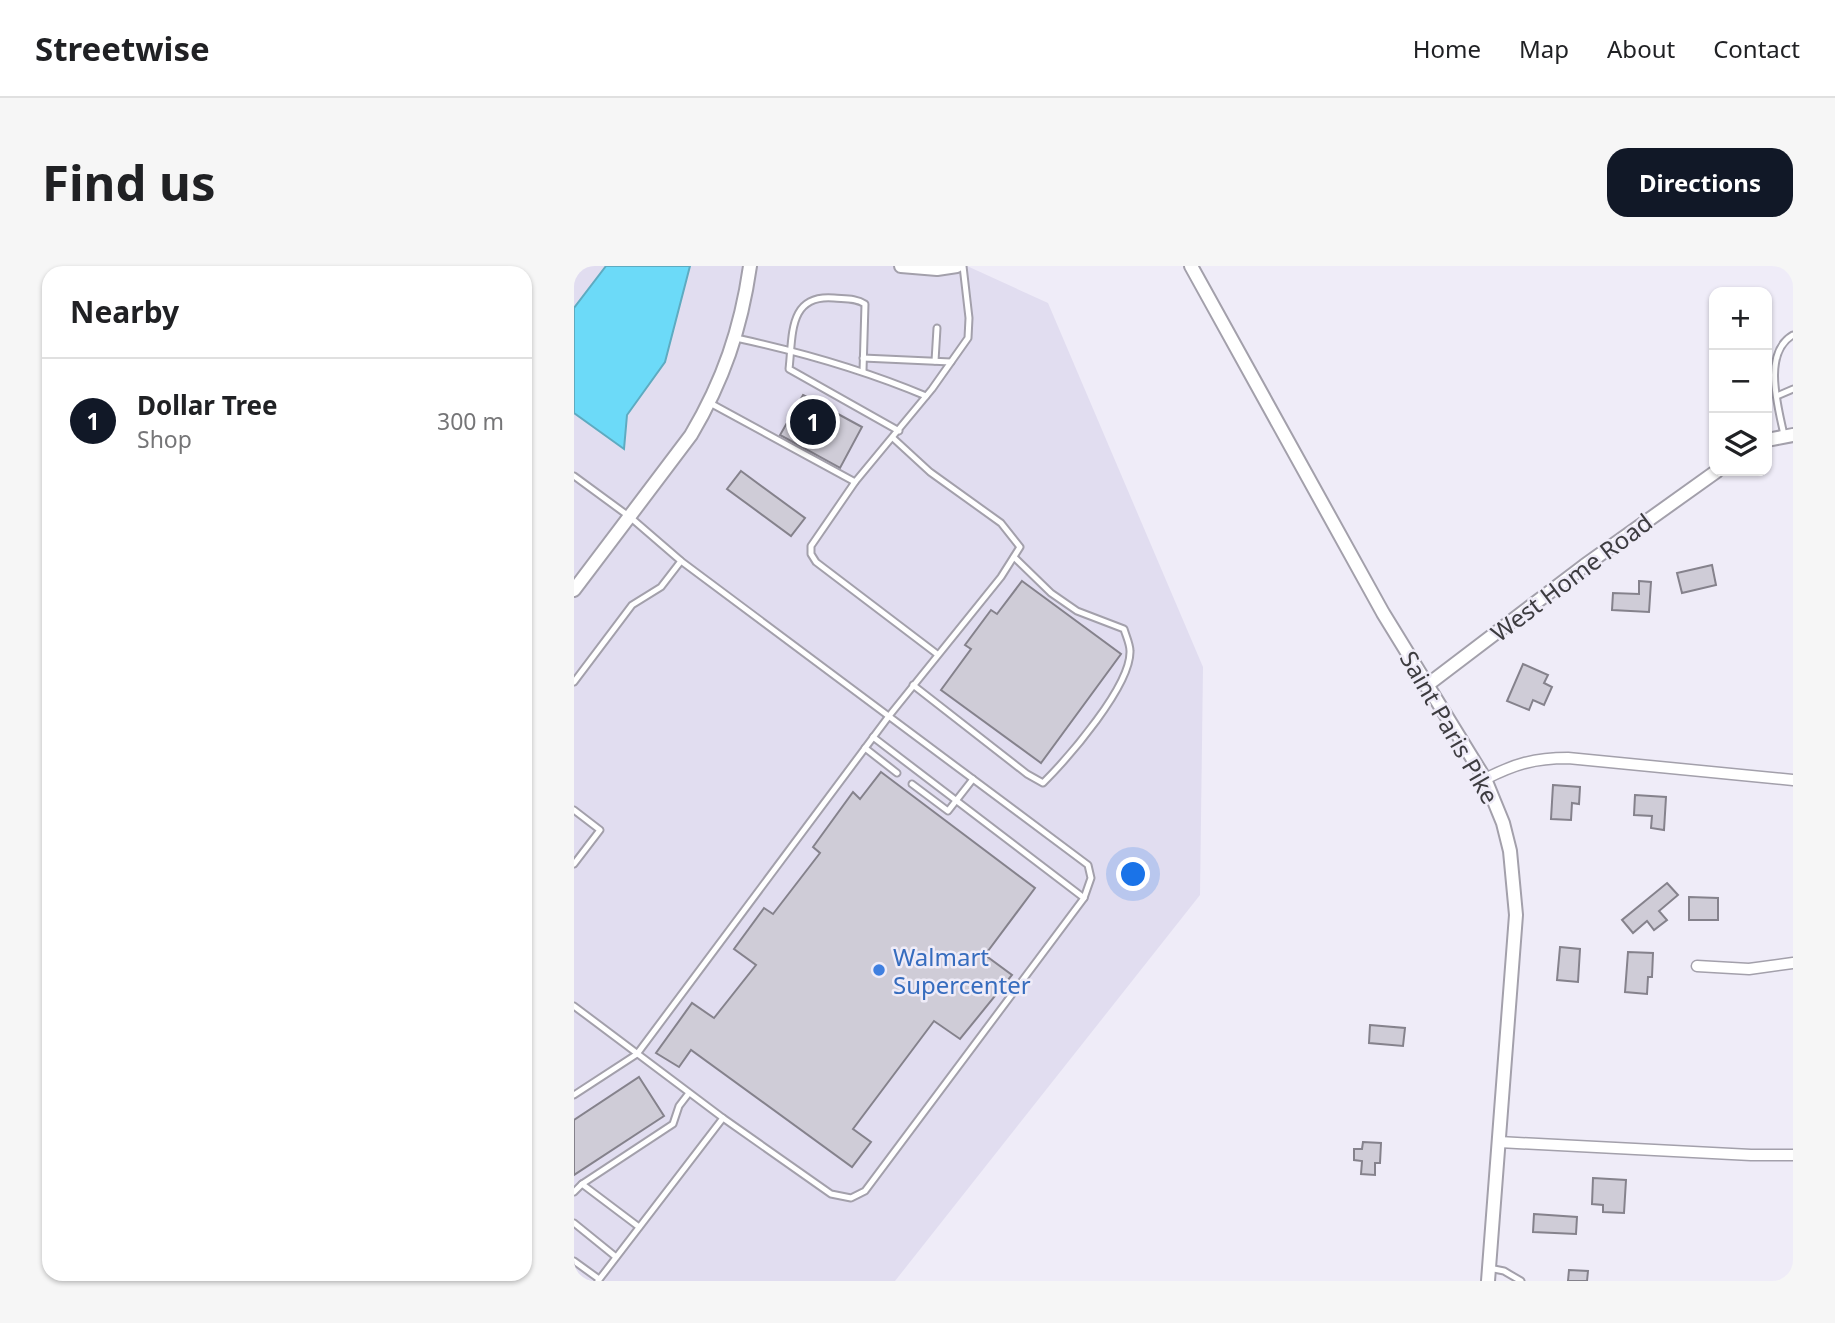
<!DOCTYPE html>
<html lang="en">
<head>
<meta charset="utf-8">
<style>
	:root { --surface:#fff; --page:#f6f6f6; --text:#202124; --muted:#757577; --line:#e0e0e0; --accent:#111827 }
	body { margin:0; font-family:"Noto Sans",sans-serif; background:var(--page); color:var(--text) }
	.controls { position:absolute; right:21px; top:21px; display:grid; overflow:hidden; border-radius:14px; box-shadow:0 2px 5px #0004 }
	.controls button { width:63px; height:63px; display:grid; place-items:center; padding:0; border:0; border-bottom:2px solid var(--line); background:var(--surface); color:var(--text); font:35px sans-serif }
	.you { position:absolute; left:560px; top:609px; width:24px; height:24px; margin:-18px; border:5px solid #fff; border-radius:50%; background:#1a73e8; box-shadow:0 0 0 10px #1a73e833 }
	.badge { display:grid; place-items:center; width:46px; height:46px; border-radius:50%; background:var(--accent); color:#fff; font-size:23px; font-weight:700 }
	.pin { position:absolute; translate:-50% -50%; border:4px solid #fff; box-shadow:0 2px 7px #0006 }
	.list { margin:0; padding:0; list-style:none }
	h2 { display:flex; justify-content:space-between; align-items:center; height:91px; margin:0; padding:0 28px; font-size:30px }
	h2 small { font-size:23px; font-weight:400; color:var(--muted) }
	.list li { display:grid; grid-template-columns:46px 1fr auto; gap:21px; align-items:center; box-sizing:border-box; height:126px; padding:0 28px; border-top:2px solid var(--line) }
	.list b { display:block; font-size:26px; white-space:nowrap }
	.list p { margin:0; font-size:23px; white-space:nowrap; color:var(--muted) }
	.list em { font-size:23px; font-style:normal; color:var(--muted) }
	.icon { flex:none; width:38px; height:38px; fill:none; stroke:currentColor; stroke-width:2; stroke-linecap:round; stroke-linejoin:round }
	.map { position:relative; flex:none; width:1219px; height:1015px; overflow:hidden; border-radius:21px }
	header { display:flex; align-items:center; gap:42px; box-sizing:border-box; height:98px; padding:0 35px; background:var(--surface); border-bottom:2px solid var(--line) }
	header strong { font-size:33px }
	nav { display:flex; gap:38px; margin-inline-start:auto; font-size:24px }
	.intro { display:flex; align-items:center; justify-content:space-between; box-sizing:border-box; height:168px; padding:0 42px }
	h1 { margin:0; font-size:49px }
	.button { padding:18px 32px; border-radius:21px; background:var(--accent); color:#fff; font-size:24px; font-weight:700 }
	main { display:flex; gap:42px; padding:0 42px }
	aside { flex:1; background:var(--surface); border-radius:21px; box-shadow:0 2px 5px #0004 }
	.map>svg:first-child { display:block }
	.built { fill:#e1ddf0 }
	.water { fill:#6cdaf8; stroke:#5eabc1; stroke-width:2 }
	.building { fill:#cfccd7; stroke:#85828c; stroke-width:2 }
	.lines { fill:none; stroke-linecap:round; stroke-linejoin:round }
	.service-casing { stroke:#a3a0ab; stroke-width:9 }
	.minor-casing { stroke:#a3a0ab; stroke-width:13 }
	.tertiary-casing { stroke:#a3a0ab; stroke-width:16 }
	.service { stroke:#fff; stroke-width:5 }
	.minor { stroke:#fff; stroke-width:10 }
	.tertiary { stroke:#fff; stroke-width:12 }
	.shop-dot { fill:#3f7fe0; stroke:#efecf8; stroke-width:2.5 }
	.labels { text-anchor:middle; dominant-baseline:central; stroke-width:5; stroke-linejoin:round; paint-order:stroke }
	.street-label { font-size:24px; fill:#3d3c40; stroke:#efecf8 }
	.shop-label { font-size:24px; fill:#366cbe; stroke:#efecf8; text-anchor:start }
</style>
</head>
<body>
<header>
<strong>Streetwise</strong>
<nav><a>Home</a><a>Map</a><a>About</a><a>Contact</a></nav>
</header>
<div class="intro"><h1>Find us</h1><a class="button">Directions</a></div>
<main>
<aside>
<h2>Nearby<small></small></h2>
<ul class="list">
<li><span class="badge">1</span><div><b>Dollar Tree</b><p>Shop</p></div><em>300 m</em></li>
</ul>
</aside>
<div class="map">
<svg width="1219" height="1015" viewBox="0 0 1219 1015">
	<rect width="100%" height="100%" fill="#efecf8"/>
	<!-- built -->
	<path class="built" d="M 0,0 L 393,0 L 474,37 L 629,401 L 626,629 L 321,1015 L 0,1015 Z"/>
	<!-- water -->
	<path class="water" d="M 32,0 L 116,0 L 91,96 L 53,149 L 50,183 L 0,147 L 0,42 Z"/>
	<!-- building -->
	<g class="building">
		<path d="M 229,129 L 288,161 L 266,202 L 206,169 Z"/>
		<path d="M 167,205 L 231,252 L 217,270 L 153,223 Z"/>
		<path d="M 1138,299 L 1142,319 L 1108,327 L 1103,307 Z"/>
		<path d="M 448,315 L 547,388 L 467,497 L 367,424 L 397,383 L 391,379 L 417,344 L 423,348 Z"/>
		<path d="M 1065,315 L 1077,316 L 1075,346 L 1038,344 L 1039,327 L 1065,328 Z"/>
		<path d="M 949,398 L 974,409 L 970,417 L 978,421 L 970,439 L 959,434 L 955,444 L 933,435 Z"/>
		<path d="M 307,506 L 461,622 L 411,689 L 438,709 L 386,773 L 360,755 L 279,863 L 297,876 L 278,901 L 117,784 L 105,801 L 82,787 L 118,737 L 140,752 L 182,699 L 160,683 L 190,642 L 199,648 L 246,587 L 239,581 L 279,526 L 286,533 Z"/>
		<path d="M 979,519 L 1006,521 L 1005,538 L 998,537 L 997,554 L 977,553 Z"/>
		<path d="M 1061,529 L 1092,531 L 1090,564 L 1077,562 L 1078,550 L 1060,549 Z"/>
		<path d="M 1093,617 L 1104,629 L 1085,645 L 1093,654 L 1080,664 L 1073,655 L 1059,667 L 1048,654 Z"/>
		<path d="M 1115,631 L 1144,632 L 1144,654 L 1115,654 Z"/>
		<path d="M 986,681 L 1006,683 L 1004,716 L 983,714 Z"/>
		<path d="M 1054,686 L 1079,687 L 1078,711 L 1074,711 L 1073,728 L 1051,726 Z"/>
		<path d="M 796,759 L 831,762 L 829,780 L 795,777 Z"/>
		<path d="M 65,811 L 90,850 L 0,909 L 0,854 Z"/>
		<path d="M 789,876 L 807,877 L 806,897 L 801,897 L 801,909 L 787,908 L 788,895 L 780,894 L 780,883 L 788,883 Z"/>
		<path d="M 1019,912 L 1052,914 L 1050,947 L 1029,946 L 1029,939 L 1018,938 Z"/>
		<path d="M 960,948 L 1003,951 L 1002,968 L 959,966 Z"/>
		<path d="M 995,1004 L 1014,1005 L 1013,1015 L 994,1015 Z"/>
	</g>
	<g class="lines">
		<!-- service casing -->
		<g class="service-casing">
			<g id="service">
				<path d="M 162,72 C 227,86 290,104 352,130"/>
				<path d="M 289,92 L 377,96"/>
				<path d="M 361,95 L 363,62"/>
				<path d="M 289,105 L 291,38 C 282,32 271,33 260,32 C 214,28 219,69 215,103 L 325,165"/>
				<path d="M 1203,130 L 1219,123"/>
				<path d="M 136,137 L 281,216 L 358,123 L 394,72 L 395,52 L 389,0"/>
				<path d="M 1210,169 C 1204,140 1188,87 1219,69"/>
				<path d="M 0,210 L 56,251 L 107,295 L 514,599 L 517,612 L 510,632 L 291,925 L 277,932 L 257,928 L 149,852 L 0,740"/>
				<path d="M 281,216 L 237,280 L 237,288 L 242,296 L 363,388"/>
				<path d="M 0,416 L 58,339 L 87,321 L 107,295"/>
				<path d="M 339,419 L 453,508 L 469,517 C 494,492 557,420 556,385 C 556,378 552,370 550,363 L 503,345 L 477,327 L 440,291"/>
				<path d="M 299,471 L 510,632"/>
				<path d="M 291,482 L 323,507"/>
				<path d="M 338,518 L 374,545 L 399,513"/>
				<path d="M 0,544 L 26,564 L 0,598"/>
				<path d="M 0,829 L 63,788 L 315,450 L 427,311 L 446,281 L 427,257 L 356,206 L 319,172"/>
				<path d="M 8,918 L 99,858 L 105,840 L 115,827"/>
				<path d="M 0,926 L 8,918 L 65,961"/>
				<path d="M 0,957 L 42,991"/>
				<path d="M 0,995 L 25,1013"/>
				<path d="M 915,1002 L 930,1005 L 947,1015"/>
				<path d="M 24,1015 L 149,852"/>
			</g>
		</g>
		<!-- minor casing -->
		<g class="minor-casing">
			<g id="minor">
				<path d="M 911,513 C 941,498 960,492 994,492 L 1219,514"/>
				<path d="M 1123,700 L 1175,703 L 1219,697"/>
				<path d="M 925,876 L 1177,889 L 1219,889"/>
			</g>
		</g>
		<!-- tertiary casing -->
		<g class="tertiary-casing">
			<g id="tertiary">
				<path d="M 327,0 L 363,3 L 383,0"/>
				<path d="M 617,0 L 809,347 L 911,513 L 929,557 L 936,585 L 942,649 L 914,1015"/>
				<path d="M 1193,174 L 1219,169"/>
				<path d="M 0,324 L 117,169 C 149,115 167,63 176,0"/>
				<path d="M 852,420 L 1010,300 L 1143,205"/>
			</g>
		</g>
		<!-- service -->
		<use href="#service" class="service"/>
		<!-- minor -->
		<use href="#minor" class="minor"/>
		<!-- tertiary -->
		<use href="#tertiary" class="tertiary"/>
	</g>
	<!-- markers -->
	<circle class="shop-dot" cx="305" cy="704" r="7"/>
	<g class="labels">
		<!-- street labels -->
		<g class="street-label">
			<text transform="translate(997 311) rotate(-37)">West Home Road</text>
			<text transform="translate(876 461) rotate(60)">Saint Paris Pike</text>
		</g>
		<!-- shop labels -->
		<g class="shop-label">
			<text x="319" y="690">Walmart<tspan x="319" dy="28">Supercenter</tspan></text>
		</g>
	</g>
</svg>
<div class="controls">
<button>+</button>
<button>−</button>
<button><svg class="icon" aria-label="layers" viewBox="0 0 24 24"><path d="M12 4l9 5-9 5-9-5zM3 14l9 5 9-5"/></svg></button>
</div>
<div class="you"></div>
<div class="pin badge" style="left:239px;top:156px">1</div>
</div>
</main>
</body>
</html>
